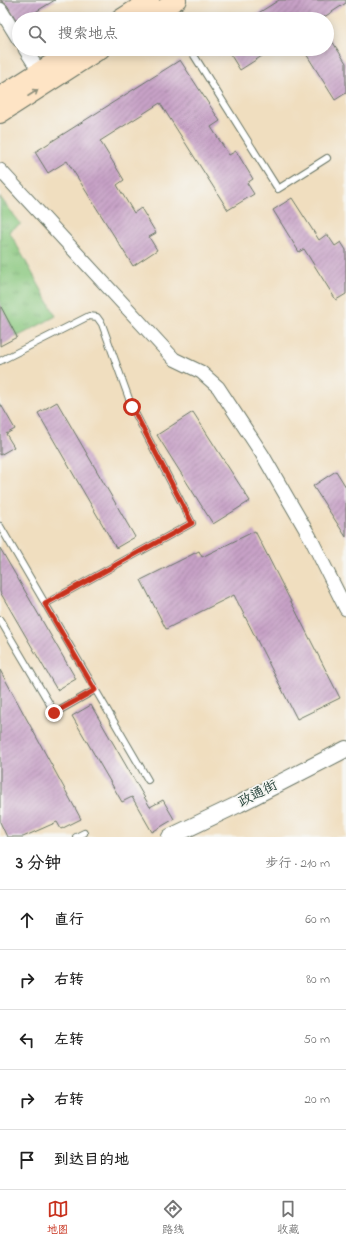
<!DOCTYPE html>
<html lang="zh">
<head>
<meta charset="utf-8">
<style>
	:root { --surface:#fff; --page:#f6f6f6; --text:#222; --muted:#767676; --line:#e0e0e0; --accent:#c8321e }
	body { margin:0; font-family:"Indie Flower","LXGW WenKai TC",sans-serif; background:var(--page); color:var(--text) }
	.stop { position:absolute; width:12px; height:12px; margin:-9px; border:3px solid #c8321e; border-radius:50%; background:#fff }
	.stop.end { background:#c8321e; border-color:#fff; box-shadow:0 1px 4px #0008 }
	.list { margin:0; padding:0; list-style:none }
	h2 { display:flex; justify-content:space-between; align-items:center; height:52px; margin:0; padding:0 16px; font-size:17px }
	h2 small { font-size:13px; font-weight:400; color:var(--muted) }
	.list li { display:grid; grid-template-columns:26px 1fr auto; gap:12px; align-items:center; box-sizing:border-box; height:60px; padding:0 16px; border-top:1px solid var(--line) }
	.list b { display:block; font-size:15px; white-space:nowrap }
	.list em { font-size:13px; font-style:normal; color:var(--muted) }
	.icon { flex:none; width:22px; height:22px; fill:none; stroke:currentColor; stroke-width:2; stroke-linecap:round; stroke-linejoin:round }
	.map { position:relative; flex:none; width:346px; height:837px; overflow:hidden }
	.search { position:absolute; background:var(--surface); box-shadow:0 2px 10px #0003; left:12px; right:12px; top:12px; height:44px; display:flex; align-items:center; gap:10px; box-sizing:border-box; padding:0 14px; border-radius:22px; color:var(--muted); font-size:15px }
	.sheet { height:352px; background:var(--surface) }
	nav { display:flex; justify-content:space-around; align-items:center; box-sizing:border-box; height:56px; border-top:1px solid var(--line); background:var(--surface); font-size:11px; color:var(--muted) }
	nav a { display:grid; justify-items:center; gap:2px }
	nav .on { color:var(--accent) }
	.map>svg:first-child { display:block }
	.grass { fill:url(#grass-tufts); stroke:#548259 }
	.building { fill:url(#building-hatch) }
	.lines { fill:none; stroke-linecap:round; stroke-linejoin:round }
	.service-casing { stroke:#687565; stroke-width:8 }
	.minor-casing { stroke:#687565; stroke-width:15 }
	.tertiary-casing { stroke:#687565; stroke-width:18 }
	.secondary-casing { stroke:#687565; stroke-width:20 }
	.service { stroke:#fff; stroke-width:6 }
	.minor { stroke:#fff; stroke-width:13 }
	.tertiary { stroke:#fff; stroke-width:16 }
	.secondary { stroke:#fee4c5; stroke-width:18 }
	.oneway { stroke:#8e907c }
	.route { stroke:#c8321e; stroke-width:5 }
	.labels { text-anchor:middle; dominant-baseline:central; stroke-width:3.5; stroke-linejoin:round; paint-order:stroke }
	.street-label { font-size:14px; fill:#1f3d34; stroke:#f6f6f2 }
</style>
</head>
<body>
<div class="map">
<svg width="346" height="837" viewBox="0 0 346 837">
	<defs>
		<pattern id="grass-tufts" width="24" height="20" patternUnits="userSpaceOnUse"><rect width="24" height="20" fill="#89c77e"/><path d="M3 7l-1-3M5 7V3M7 7l1-3M15 17l-1-3M17 17v-4M19 17l1-3" fill="none" stroke="#6fa368"/></pattern>
		<pattern id="building-hatch" width="6" height="6" patternUnits="userSpaceOnUse"><rect width="6" height="6" fill="#c7a1c6"/><path d="M-1 1l2-2M0 6l6-6M5 7l2-2" fill="none" stroke="#a184a2"/></pattern>
	</defs>
	<rect width="100%" height="100%" fill="#f6f6f2"/>
	<filter id="ink" filterUnits="userSpaceOnUse"><feTurbulence type="fractalNoise" baseFrequency=".025" numOctaves="2"/><feDisplacementMap in="SourceGraphic" scale="8" xChannelSelector="R" yChannelSelector="G"/><feConvolveMatrix kernelMatrix="1 2 1 2 8 2 1 2 1" color-interpolation-filters="sRGB"/></filter>
	<filter id="wash" filterUnits="userSpaceOnUse"><feTurbulence type="fractalNoise" baseFrequency=".012" numOctaves="4" result="noise"/><feDisplacementMap in="SourceGraphic" scale="16" xChannelSelector="R" yChannelSelector="G"/><feGaussianBlur stdDeviation="0.9" result="paint"/><feColorMatrix in="noise" values="0 0 0 0 0 0 0 0 0 0 0 0 0 0 0 0 0 1.4 0 .05"/><feComposite in="paint" operator="in"/></filter>
	<g filter="url(#wash)">
		<rect width="100%" height="100%" fill="#f0debf"/>
		<!-- grass -->
		<path class="grass" d="M 0,197 L 21,224 L 9,231 L 56,316 L 17,337 L 0,305 Z"/>
		<g id="blocks">
			<!-- building -->
			<g class="building">
				<path d="M 0,0 L 55,0 L 24,19 L 19,19 L 18,23 L 7,5 Z"/>
				<path d="M 279,0 L 346,0 L 346,3 L 321,19 L 249,19 Z"/>
				<path d="M 327,33 L 346,63 L 346,93 L 335,100 L 303,49 L 327,49 Z"/>
				<path d="M 227,49 L 273,49 L 240,70 Z"/>
				<path d="M 180,60 L 220,121 L 211,127 L 229,155 L 236,151 L 253,179 L 247,183 L 254,194 L 228,210 L 160,103 L 100,141 L 124,180 L 117,185 L 134,213 L 141,208 L 156,233 L 149,237 L 157,250 L 133,266 L 67,161 L 48,173 L 35,152 Z"/>
				<path d="M 292,198 L 319,240 L 327,234 L 335,246 L 341,242 L 346,250 L 346,294 L 336,300 L 304,249 L 299,252 L 273,210 Z"/>
				<path d="M 0,305 L 17,337 L 0,346 Z"/>
				<path d="M 57,402 L 135,537 L 116,548 L 38,413 Z"/>
				<path d="M 0,403 L 15,429 L 6,434 L 14,447 L 0,455 Z"/>
				<path d="M 193,412 L 250,501 L 213,524 L 157,435 Z"/>
				<path d="M 336,471 L 346,487 L 346,537 L 313,486 Z"/>
				<path d="M 255,531 L 340,698 L 297,719 L 234,595 L 166,629 L 141,580 L 199,551 L 202,557 Z"/>
				<path d="M 0,548 L 76,679 L 57,690 L 0,592 Z"/>
				<path d="M 0,670 L 81,819 L 61,829 L 57,822 L 23,837 L 7,837 L 0,822 Z"/>
				<path d="M 91,705 L 150,807 L 163,800 L 174,819 L 152,832 L 132,797 L 122,802 L 72,716 Z"/>
			</g>
		</g>
	</g>
	<g filter="url(#ink)">
		<use href="#blocks" fill-opacity="0" stroke="#687565" stroke-width="1"/>
		<g class="lines">
			<!-- service casing -->
			<g class="service-casing">
				<g id="service">
					<path d="M 190,49 L 278,189 L 327,158"/>
					<path d="M 0,361 L 89,316 L 97,317 L 102,324 L 132,407 L 192,523 L 45,604"/>
					<path d="M 0,526 L 148,780"/>
					<path d="M 0,620 L 55,713 L 95,690"/>
					<path d="M 76,837 L 84,833"/>
				</g>
			</g>
			<!-- minor casing -->
			<g class="minor-casing">
				<g id="minor">
					<path d="M 0,9 L 19,40"/>
					<path d="M 25,49 L 39,71"/>
					<path d="M 0,170 L 174,359 L 201,372 L 218,387 L 262,454 L 310,537 L 346,609"/>
				</g>
			</g>
			<!-- tertiary casing -->
			<g class="tertiary-casing">
				<path id="tertiary" d="M 170,837 L 239,804 L 346,749"/>
			</g>
			<!-- secondary casing -->
			<g class="secondary-casing">
				<g id="secondary">
					<path d="M 120,19 L 150,0"/>
					<path d="M 147,19 L 177,0"/>
					<path d="M 0,96 L 74,49"/>
					<path d="M 0,114 L 101,49"/>
				</g>
			</g>
			<!-- service -->
			<use href="#service" class="service"/>
			<!-- minor -->
			<use href="#minor" class="minor"/>
			<!-- tertiary -->
			<use href="#tertiary" class="tertiary"/>
			<!-- secondary -->
			<use href="#secondary" class="secondary"/>
		</g>
		<!-- one-way arrows -->
		<defs><path id="oneway-shaft" d="M-6 0H5M1.5-3L5.5 0L1.5 3" fill="none" stroke-width="1.6" stroke-linecap="round" stroke-linejoin="round"/></defs>
		<use class="oneway" href="#oneway-shaft" transform="translate(33 93) rotate(-33)"/>
	</g>
	<g class="lines" filter="url(#ink)">
		<!-- route -->
		<path class="route" d="M 54,713 L 95,690 L 45,604 L 192,523 L 132,407"/>
	</g>
	<g class="labels">
		<!-- street labels -->
		<g class="street-label">
			<text transform="translate(258 794) rotate(-27)">政通街</text>
		</g>
	</g>
</svg>
<div class="stop" style="left:132px;top:407px"></div>
<div class="stop end" style="left:54px;top:713px"></div>
<div class="search"><svg class="icon" aria-label="search" viewBox="0 0 24 24"><circle cx="10" cy="10" r="6"/><path d="M15 15l6 6"/></svg>搜索地点</div>
</div>
<section class="sheet">
<h2>3 分钟<small>步行 · 210 m</small></h2>
<ul class="list">
<li><svg class="icon" aria-label="ahead" viewBox="0 0 24 24"><path d="M12 20V5M6 11l6-6 6 6"/></svg><div><b>直行</b></div><em>60 m</em></li>
<li><svg class="icon" aria-label="right" viewBox="0 0 24 24"><path d="M7 20v-9h11M14 6l5 5-5 5"/></svg><div><b>右转</b></div><em>80 m</em></li>
<li><svg class="icon" aria-label="left" viewBox="0 0 24 24"><path d="M17 20v-9H6M10 6l-5 5 5 5"/></svg><div><b>左转</b></div><em>50 m</em></li>
<li><svg class="icon" aria-label="right" viewBox="0 0 24 24"><path d="M7 20v-9h11M14 6l5 5-5 5"/></svg><div><b>右转</b></div><em>20 m</em></li>
<li><svg class="icon" aria-label="arrive" viewBox="0 0 24 24"><path d="M6 21V4h12l-3 4 3 4H6"/></svg><div><b>到达目的地</b></div></li>
</ul>
</section>
<nav>
<a class="on"><svg class="icon" aria-label="map" viewBox="0 0 24 24"><path d="M3 6l6-2 6 2 6-2v14l-6 2-6-2-6 2zM9 4v14M15 6v14"/></svg>地图</a>
<a><svg class="icon" aria-label="directions" viewBox="0 0 24 24"><path d="M12 3l9 9-9 9-9-9zM9 14v-3h6M13 9l2 2-2 2"/></svg>路线</a>
<a><svg class="icon" aria-label="saved" viewBox="0 0 24 24"><path d="M7 4h10v16l-5-4-5 4z"/></svg>收藏</a>
</nav>
</body>
</html>
